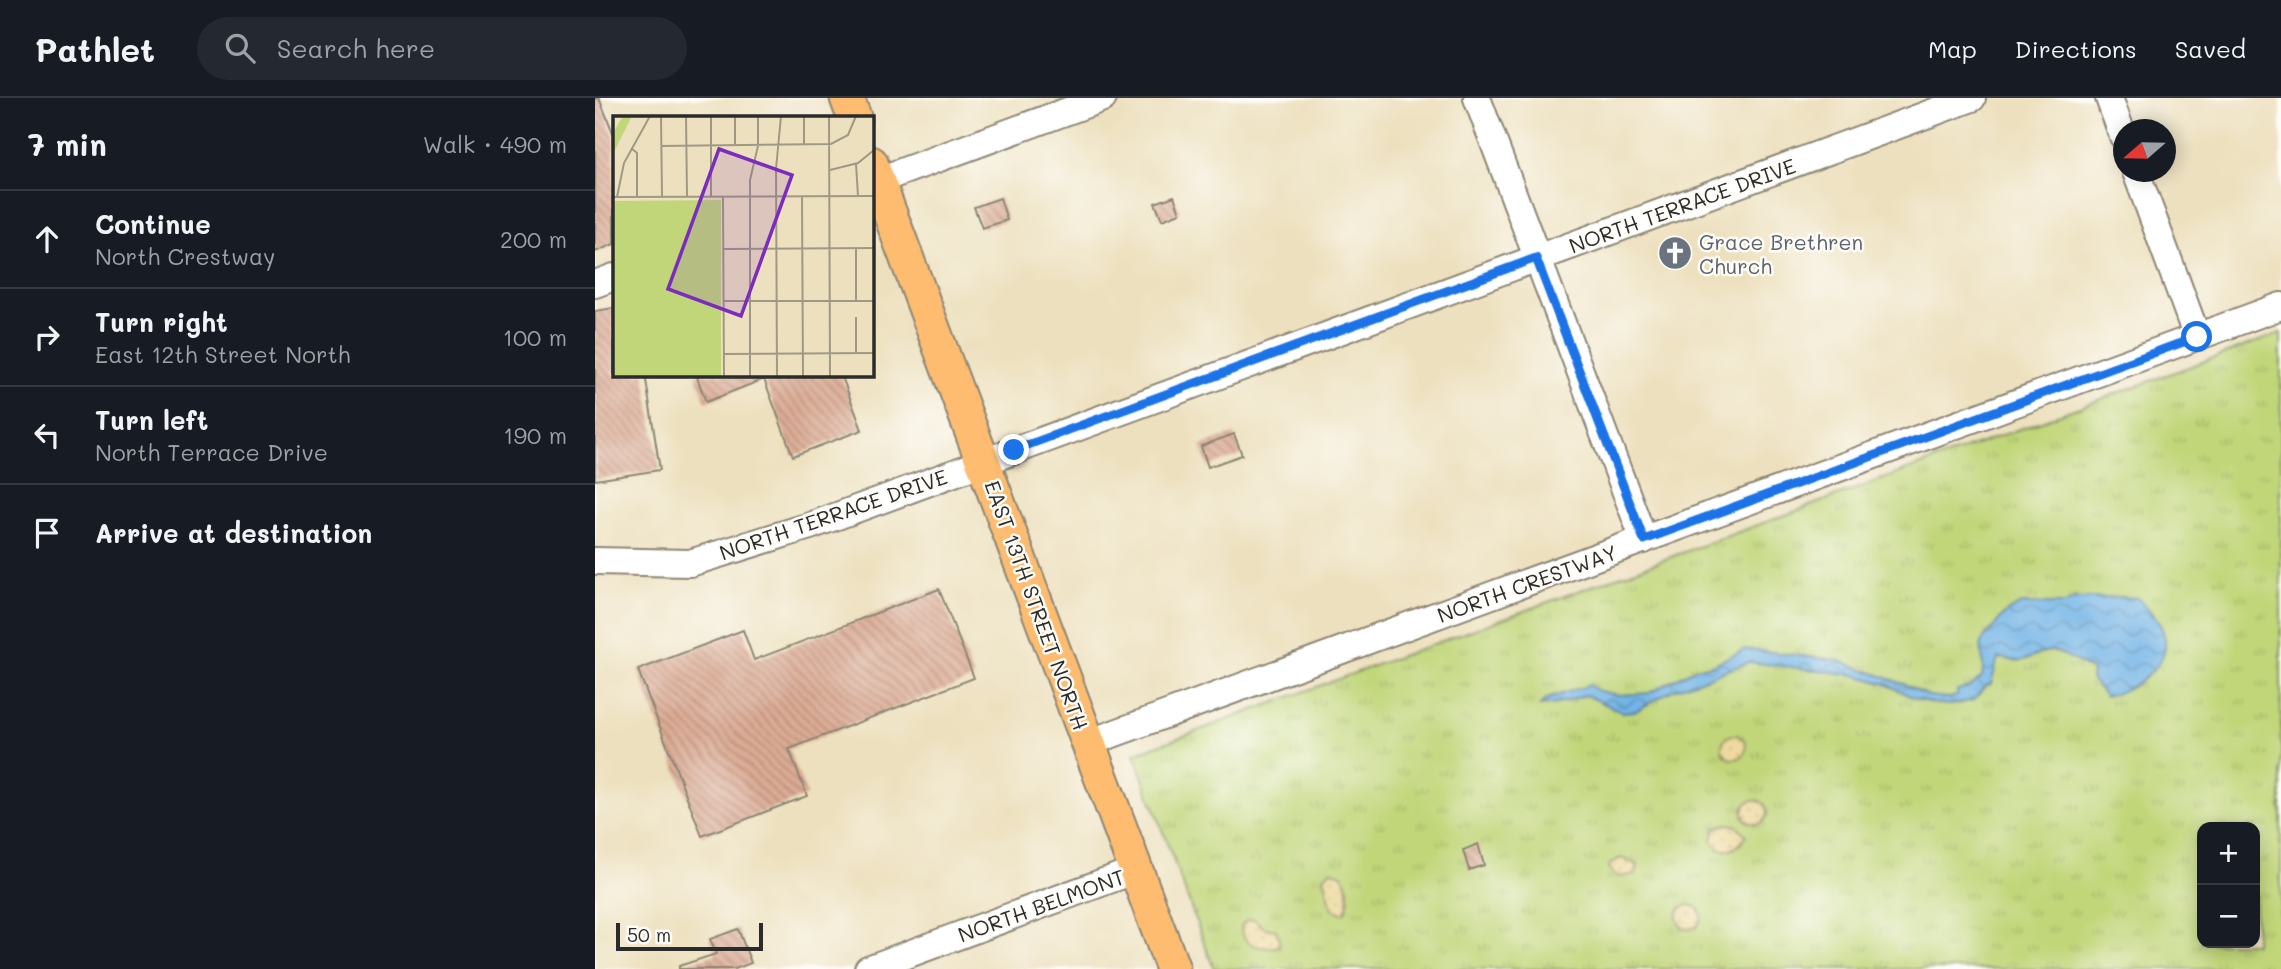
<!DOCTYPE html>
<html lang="en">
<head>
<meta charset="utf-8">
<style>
	:root { --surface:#171b24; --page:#242831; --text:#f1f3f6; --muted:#9ea1a6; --line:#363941 }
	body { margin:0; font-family:Mali,sans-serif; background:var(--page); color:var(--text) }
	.controls { position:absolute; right:21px; bottom:21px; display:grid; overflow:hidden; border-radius:14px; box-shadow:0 4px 18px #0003 }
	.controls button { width:63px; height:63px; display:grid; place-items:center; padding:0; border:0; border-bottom:2px solid var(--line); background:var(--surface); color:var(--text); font:35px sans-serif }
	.compass { position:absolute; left:1518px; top:21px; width:63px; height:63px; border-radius:50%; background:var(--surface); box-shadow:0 4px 18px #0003; rotate:250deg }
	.scale { position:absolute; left:21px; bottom:18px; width:147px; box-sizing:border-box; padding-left:7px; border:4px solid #2b2b2b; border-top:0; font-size:19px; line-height:24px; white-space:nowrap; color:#2b2b2b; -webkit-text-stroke:5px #fdfcf7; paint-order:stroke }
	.stop { position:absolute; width:21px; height:21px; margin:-16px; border:5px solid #1a73e8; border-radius:50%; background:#fff }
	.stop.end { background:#1a73e8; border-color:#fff; box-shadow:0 2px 7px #0008 }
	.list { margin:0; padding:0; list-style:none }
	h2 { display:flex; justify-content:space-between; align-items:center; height:91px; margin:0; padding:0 28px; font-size:30px }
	h2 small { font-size:23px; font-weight:400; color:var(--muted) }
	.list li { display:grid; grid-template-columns:46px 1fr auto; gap:21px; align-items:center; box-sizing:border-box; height:98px; padding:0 28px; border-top:2px solid var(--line) }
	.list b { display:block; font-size:26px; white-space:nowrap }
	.list p { margin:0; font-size:23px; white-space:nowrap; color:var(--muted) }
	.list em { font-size:23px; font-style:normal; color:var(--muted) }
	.icon { flex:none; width:38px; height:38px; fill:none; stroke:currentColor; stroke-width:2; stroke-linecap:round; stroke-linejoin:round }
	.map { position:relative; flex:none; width:1686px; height:871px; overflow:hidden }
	header { display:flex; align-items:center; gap:42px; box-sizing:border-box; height:98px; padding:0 35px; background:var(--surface); border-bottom:2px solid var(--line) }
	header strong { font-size:33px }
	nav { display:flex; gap:38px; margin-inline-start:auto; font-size:24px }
	.search { width:490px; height:63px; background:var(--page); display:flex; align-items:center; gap:18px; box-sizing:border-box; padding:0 24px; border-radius:38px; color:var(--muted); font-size:26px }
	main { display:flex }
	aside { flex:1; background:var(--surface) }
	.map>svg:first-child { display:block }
	.grass { fill:url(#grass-tufts); stroke:#768052; stroke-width:2; fill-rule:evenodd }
	.sand { fill:url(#sand-dots); stroke:#8c8264; stroke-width:2 }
	.water { fill:url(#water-waves); stroke:#4e7089; stroke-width:2 }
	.building { fill:url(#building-back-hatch) }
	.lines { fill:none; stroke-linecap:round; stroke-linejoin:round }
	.minor-casing { stroke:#8c8674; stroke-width:30 }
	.major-casing { stroke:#8c8674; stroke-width:37 }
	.minor { stroke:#fff; stroke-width:26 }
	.major { stroke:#fdbc70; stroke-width:33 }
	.route { stroke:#1a73e8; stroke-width:9 }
	.labels { text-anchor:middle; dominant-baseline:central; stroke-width:5; stroke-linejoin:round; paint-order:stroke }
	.street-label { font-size:21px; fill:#2b2b2b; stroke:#fdfcf7 }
	.worship-label { font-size:21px; fill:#5b616d; stroke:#fdfcf7; text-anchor:start }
	.inset-road { fill:none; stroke:#9f9883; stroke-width:2 }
	.view { fill:#7b2cbf; fill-opacity:0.15; stroke:#7b2cbf; stroke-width:3.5 }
	.inset-edge { fill:none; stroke:#2b2b2b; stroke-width:3.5 }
</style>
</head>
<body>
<header>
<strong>Pathlet</strong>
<div class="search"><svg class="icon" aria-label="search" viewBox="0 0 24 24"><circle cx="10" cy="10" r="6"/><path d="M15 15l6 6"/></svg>Search here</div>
<nav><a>Map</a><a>Directions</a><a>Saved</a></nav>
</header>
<main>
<aside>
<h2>7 min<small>Walk · 490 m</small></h2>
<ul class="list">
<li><svg class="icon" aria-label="ahead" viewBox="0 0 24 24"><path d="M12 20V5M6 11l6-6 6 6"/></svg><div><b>Continue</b><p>North Crestway</p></div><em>200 m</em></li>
<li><svg class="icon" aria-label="right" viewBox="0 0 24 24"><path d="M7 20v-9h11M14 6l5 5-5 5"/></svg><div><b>Turn right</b><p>East 12th Street North</p></div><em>100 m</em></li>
<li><svg class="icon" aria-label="left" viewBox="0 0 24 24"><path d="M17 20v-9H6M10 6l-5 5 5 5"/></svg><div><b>Turn left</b><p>North Terrace Drive</p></div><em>190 m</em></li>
<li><svg class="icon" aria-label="arrive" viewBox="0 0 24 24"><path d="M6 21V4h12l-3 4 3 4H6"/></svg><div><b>Arrive at destination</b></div></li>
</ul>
</aside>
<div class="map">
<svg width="1686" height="871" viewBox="0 0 1686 871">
	<defs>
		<pattern id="grass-tufts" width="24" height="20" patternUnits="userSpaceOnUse" patternTransform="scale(1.75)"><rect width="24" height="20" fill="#c1d679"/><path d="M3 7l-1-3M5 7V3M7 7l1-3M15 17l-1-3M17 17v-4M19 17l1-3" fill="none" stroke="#a6b869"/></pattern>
		<pattern id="sand-dots" width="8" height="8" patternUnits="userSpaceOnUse" patternTransform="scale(1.75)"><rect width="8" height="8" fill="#eeda9e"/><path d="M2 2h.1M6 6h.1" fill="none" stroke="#cb8" stroke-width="1.8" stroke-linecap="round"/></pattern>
		<pattern id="water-waves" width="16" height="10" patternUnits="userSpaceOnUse" patternTransform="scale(1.75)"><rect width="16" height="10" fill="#72b4e7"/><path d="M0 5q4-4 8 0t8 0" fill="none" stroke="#5e93bb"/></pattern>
		<pattern id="building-back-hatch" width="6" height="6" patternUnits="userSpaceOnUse" patternTransform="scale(1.75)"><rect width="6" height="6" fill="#dcab94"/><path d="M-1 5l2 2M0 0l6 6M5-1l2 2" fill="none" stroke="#b38b79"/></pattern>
	</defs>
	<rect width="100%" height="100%" fill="#fdfcf7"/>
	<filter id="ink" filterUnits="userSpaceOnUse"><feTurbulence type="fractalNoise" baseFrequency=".0143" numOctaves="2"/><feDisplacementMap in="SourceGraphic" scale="14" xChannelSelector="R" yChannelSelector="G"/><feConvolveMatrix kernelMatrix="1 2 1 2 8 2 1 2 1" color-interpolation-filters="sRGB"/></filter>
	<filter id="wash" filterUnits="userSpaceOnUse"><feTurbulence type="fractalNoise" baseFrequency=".00686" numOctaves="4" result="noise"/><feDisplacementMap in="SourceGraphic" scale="28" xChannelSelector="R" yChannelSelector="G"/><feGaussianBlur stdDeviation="1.57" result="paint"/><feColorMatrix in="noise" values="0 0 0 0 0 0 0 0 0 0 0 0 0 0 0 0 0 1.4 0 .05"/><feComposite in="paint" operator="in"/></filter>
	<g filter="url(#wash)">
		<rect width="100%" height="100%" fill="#ede0be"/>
		<!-- grass -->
		<path class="grass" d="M 1686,235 L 1686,871 L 619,871 L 539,656 ZM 1607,729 L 1660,729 L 1660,845 L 1607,845 Z"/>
		<!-- sand -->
		<g class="sand">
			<circle cx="1139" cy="649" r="12"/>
			<circle cx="1160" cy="714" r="12"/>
			<path d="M 1132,726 L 1142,728 L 1151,737 C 1145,749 1137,755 1124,751 L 1117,742 L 1120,730 Z"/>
			<path d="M 1026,760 L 1043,767 L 1041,776 L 1026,779 L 1018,776 L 1014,769 L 1016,765 Z"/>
			<path d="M 735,772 L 747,776 C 754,788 756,801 750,814 L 747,815 L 737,811 L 729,779 Z"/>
			<circle cx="1094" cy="819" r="12"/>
			<path d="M 659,821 L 669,830 L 681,832 L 684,840 L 684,848 C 667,852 647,849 646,828 L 652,822 Z"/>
		</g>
		<!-- water -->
		<path class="water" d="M 1530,499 L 1543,500 C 1553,511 1569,526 1570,542 C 1573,570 1534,595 1510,598 L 1496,581 L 1497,573 C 1491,568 1463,553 1457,553 C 1446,553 1436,561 1425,563 C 1417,563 1410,560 1403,560 L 1396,586 L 1390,588 L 1379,602 L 1357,607 L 1341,606 L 1321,601 L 1291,586 L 1260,577 L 1154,564 L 1078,592 L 1041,613 L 1027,614 L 991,597 L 963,606 L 945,608 L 951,601 L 994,587 L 1004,593 L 1023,597 L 1054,595 L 1099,571 L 1119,566 L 1150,551 L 1243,562 L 1309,586 L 1334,598 L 1354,600 L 1362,598 L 1362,592 L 1374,589 L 1387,579 C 1390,566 1386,557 1386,544 L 1410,515 L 1426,506 L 1470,506 L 1479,501 Z"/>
		<g id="blocks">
			<!-- building -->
			<g class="building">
				<path d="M 0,0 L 4,0 L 19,37 L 19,146 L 0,154 Z"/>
				<path d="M 579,98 L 585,115 L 567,122 L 560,105 Z"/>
				<path d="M 405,100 L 412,122 L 387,130 L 379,109 Z"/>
				<path d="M 19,210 L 19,276 L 50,276 L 65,372 L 0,382 L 0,213 Z"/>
				<path d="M 101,276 L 246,276 L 267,332 L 198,358 L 169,281 L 111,304 Z"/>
				<path d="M 639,336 L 647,357 L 613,369 L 606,348 Z"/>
				<path d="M 344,491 L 379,580 L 194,651 L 212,698 L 107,738 L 43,572 L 148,532 L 159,562 Z"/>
				<path d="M 883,746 L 889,767 L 874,772 L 868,752 Z"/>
				<path d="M 143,831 L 156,865 L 140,871 L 84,871 L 84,868 L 121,856 L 115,841 Z"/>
			</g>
		</g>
	</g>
	<g filter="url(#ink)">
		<use href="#blocks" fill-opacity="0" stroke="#8c8674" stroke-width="2"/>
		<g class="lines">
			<!-- minor casing -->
			<g class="minor-casing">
				<g id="minor">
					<path d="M 882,0 L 1049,442"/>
					<path d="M 1514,0 L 1528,38"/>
					<path d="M 1541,74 L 1602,239"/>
					<path d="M 276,85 L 508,0"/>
					<path d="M 0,186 L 19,179"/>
					<path d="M 0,463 L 95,465 L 215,428 L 1377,0"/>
					<path d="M 493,645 L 1686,208"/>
					<path d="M 273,871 L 541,772"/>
				</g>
			</g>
			<!-- major casing -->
			<g class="major-casing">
				<g id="major">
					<path d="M 252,0 L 259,19"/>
					<path d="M 276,65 L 578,871"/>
				</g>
			</g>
			<!-- minor -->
			<use href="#minor" class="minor"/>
			<!-- major -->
			<use href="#major" class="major"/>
		</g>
	</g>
	<g class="lines" filter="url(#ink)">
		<!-- route -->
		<path class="route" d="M 419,352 L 941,160 L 1049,442 L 1602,239"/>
	</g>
	<!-- icons -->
	<defs>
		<g id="church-disc" transform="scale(1.75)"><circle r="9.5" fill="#6b7280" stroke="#fdfcf7"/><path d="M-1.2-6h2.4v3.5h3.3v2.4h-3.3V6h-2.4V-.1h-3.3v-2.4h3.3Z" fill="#fff"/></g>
	</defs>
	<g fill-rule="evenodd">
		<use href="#church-disc" x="1080" y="155"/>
	</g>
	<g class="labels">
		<!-- street labels -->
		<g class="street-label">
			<text transform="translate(1087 107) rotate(-20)">NORTH TERRACE DRIVE</text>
			<text transform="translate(238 416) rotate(-19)">NORTH TERRACE DRIVE</text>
			<text transform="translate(932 485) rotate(-20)">NORTH CRESTWAY</text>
			<text transform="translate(442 507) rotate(70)">EAST 13TH STREET NORTH</text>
			<text transform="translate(446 807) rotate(-20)">NORTH BELMONT</text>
		</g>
		<!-- worship labels -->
		<g class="worship-label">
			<text x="1104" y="143">Grace Brethren<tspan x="1104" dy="24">Church</tspan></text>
		</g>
	</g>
	<!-- overview -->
	<g transform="translate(18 18)">
		<rect width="261" height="261" fill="#ede0be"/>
		<path d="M 10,0 L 19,0 L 0,38 L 0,17 ZM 108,84 L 108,260 L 0,260 L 0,85 Z" fill="#c1d679"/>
		<path class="inset-road" d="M 48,0 L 49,80M 73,0 L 74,80M 98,0 L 98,80M 122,0 L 122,29M 216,0 L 217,260M 191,29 L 191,0M 48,30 L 218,28 L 235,19 L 243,0M 18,32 L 24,37 L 24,80M 243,48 L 245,80M 217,54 L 245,47 L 261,34M 189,80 L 190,260M 0,81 L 261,80M 4,81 L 11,47 L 37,0M 110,81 L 111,260M 243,132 L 243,185M 110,133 L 261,132M 110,185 L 261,185M 243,201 L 243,237M 110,238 L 261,237M 137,260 L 137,64 L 145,30 L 145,0M 164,260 L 163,53 L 168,0"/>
		<path class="view" d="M 106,33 L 179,59 L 128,200 L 55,173 Z"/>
		<rect width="261" height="261" class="inset-edge"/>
	</g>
</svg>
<div class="controls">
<button>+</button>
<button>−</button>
</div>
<svg class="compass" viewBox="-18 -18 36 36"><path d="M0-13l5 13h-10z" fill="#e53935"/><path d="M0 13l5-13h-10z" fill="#9ea1a6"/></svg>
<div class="scale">50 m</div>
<div class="stop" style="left:1602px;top:239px"></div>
<div class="stop end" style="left:419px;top:352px"></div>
</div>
</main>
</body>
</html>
